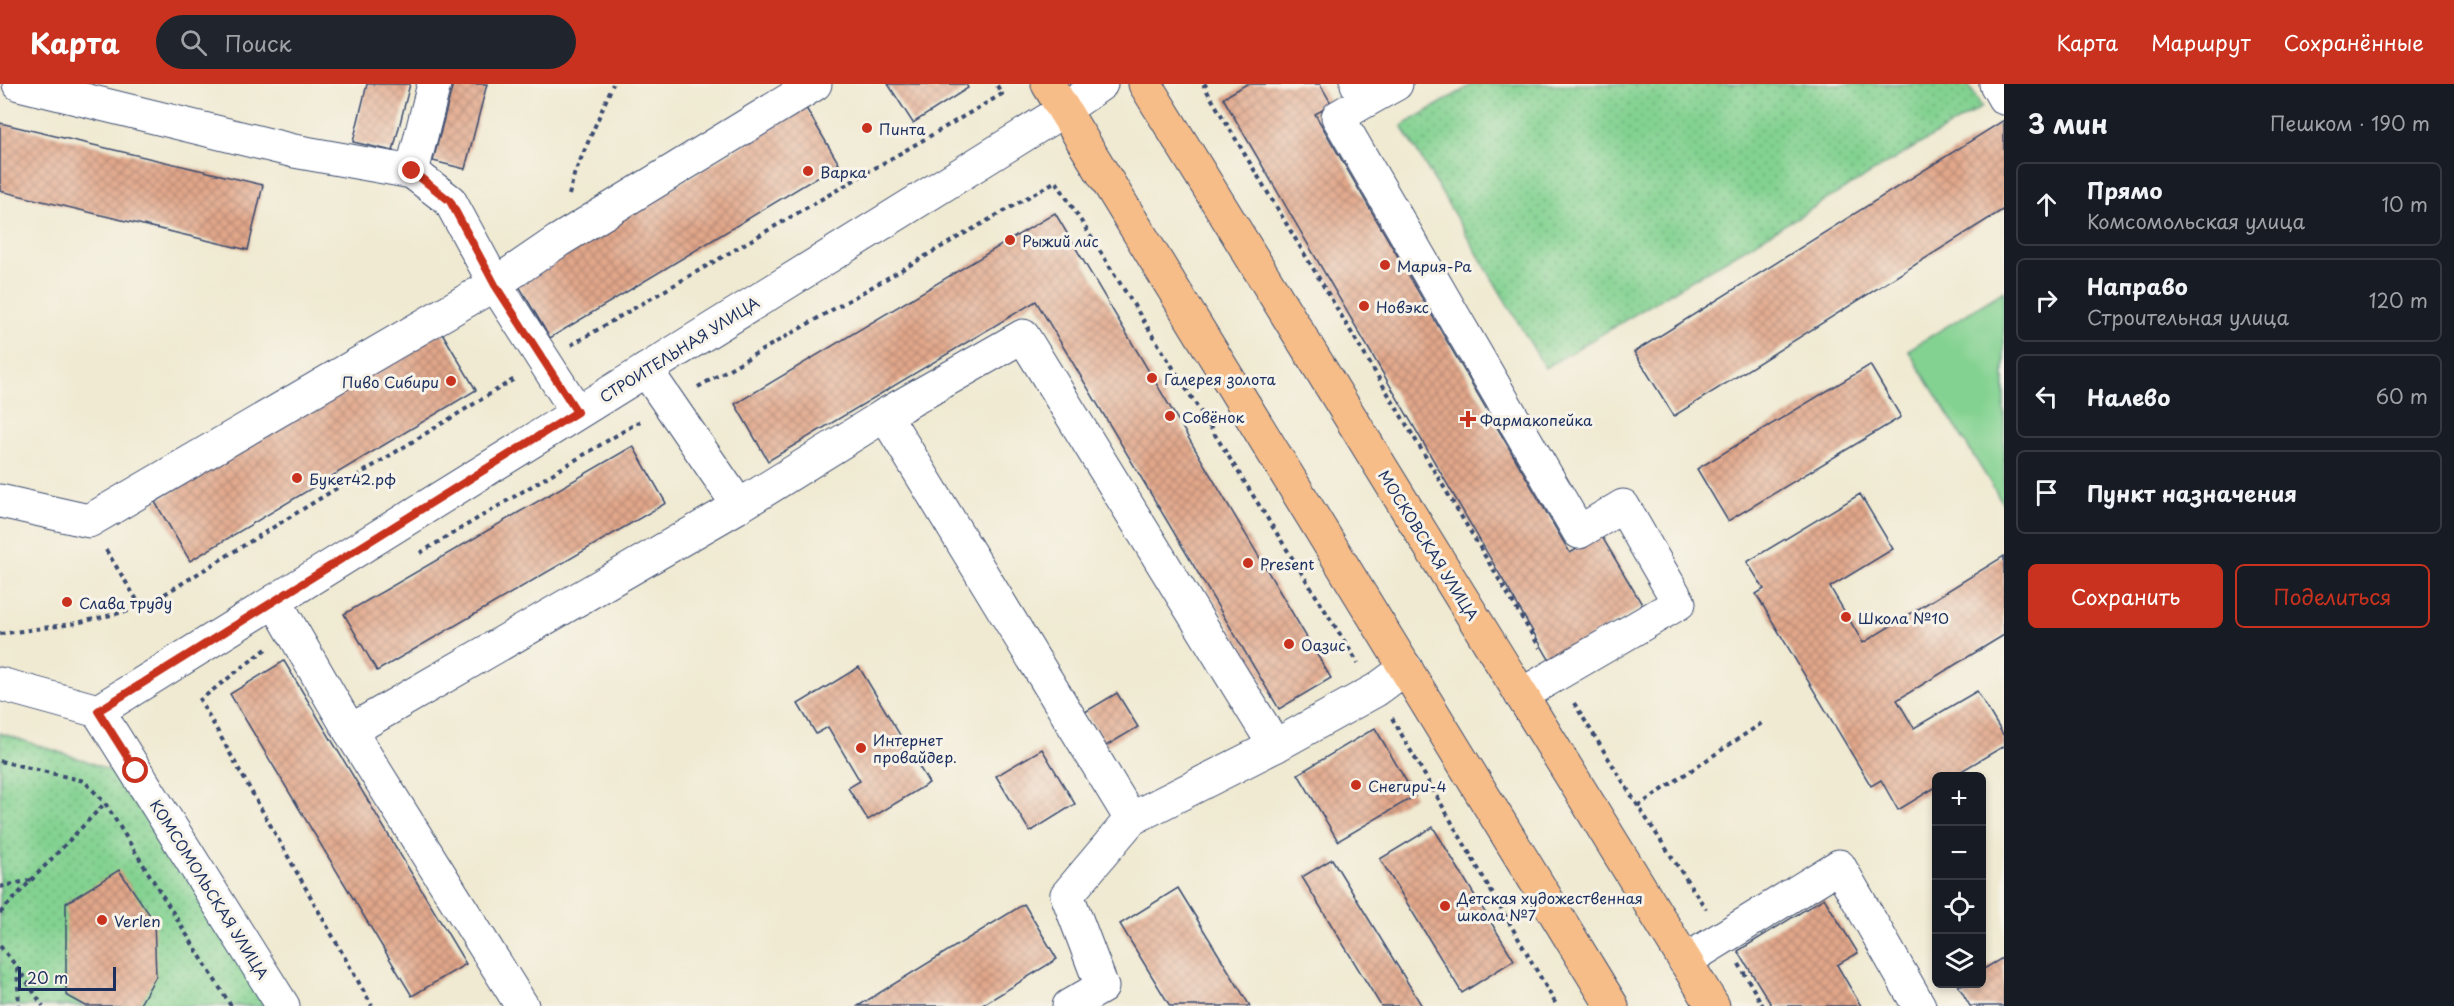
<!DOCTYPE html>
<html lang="ru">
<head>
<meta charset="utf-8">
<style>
	:root { --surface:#171b24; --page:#20242c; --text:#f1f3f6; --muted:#9ea1a6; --line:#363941; --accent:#c8321e }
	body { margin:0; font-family:"Playpen Sans",sans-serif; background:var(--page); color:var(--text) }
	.controls { position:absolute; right:18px; bottom:18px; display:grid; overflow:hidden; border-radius:9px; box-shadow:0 3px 9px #0003 }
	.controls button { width:54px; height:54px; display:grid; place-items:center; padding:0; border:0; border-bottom:2px solid var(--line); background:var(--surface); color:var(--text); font:30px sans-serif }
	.scale { position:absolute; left:18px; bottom:15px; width:98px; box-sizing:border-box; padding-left:6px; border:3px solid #1b2f5e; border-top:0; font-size:16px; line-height:21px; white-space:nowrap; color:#1b2f5e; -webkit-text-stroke:4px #f7f3e8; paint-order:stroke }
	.stop { position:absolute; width:18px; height:18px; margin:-14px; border:4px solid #c8321e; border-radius:50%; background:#fff }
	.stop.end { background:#c8321e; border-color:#fff; box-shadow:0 2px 6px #0008 }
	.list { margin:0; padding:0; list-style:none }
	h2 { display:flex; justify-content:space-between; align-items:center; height:78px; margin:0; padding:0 24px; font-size:26px }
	h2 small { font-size:20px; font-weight:400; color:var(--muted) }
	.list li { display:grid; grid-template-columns:39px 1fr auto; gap:18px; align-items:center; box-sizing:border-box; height:84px; margin:0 12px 12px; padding:0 12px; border:2px solid var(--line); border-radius:9px }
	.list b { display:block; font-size:22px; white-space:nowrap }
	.list p { margin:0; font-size:20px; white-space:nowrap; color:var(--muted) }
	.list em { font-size:20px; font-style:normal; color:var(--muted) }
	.actions { display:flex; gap:12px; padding:18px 24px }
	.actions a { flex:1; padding:14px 0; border:2px solid var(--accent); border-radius:9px; text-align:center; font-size:21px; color:var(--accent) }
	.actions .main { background:var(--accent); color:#fff }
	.icon { flex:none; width:33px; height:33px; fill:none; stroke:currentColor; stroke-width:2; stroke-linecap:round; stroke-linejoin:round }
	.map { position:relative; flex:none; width:2004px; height:922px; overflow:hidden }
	header { display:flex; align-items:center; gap:36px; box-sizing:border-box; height:84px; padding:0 30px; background:var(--accent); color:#fff }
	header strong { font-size:28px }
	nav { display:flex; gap:33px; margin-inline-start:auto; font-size:21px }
	.search { width:420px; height:54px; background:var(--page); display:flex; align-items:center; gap:15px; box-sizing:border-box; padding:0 21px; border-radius:33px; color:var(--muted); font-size:22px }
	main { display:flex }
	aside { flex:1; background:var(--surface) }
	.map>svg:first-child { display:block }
	.grass { fill:url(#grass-dots); stroke:#4f8078; stroke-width:1.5 }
	.pitch { fill:#83d291; stroke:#4f8078; stroke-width:1.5 }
	.building { fill:url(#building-cross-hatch) }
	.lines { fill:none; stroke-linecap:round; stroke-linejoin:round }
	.minor-casing { stroke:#3b4b6f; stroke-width:35 }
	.major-casing { stroke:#3b4b6f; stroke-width:35 }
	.path { stroke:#3b4b6f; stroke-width:4; stroke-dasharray:4.5 4.5; stroke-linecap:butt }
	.minor { stroke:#fff; stroke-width:33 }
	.major { stroke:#f7bd88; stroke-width:33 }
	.route { stroke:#c8321e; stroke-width:8 }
	.poi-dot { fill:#c8321e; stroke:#f7f3e8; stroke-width:2 }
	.labels { text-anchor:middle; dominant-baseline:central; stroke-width:6; stroke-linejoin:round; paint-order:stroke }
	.poi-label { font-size:15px; fill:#1b2f5e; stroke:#f7f3e8; text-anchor:start }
	.street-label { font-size:15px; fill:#1b2f5e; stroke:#f7f3e8 }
</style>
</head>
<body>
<header>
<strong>Карта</strong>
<div class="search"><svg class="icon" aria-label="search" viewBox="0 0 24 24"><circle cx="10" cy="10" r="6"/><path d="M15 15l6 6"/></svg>Поиск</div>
<nav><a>Карта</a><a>Маршрут</a><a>Сохранённые</a></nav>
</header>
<main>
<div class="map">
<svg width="2004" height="922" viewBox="0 0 2004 922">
	<defs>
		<pattern id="grass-dots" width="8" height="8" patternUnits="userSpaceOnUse" patternTransform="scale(1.5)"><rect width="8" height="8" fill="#83d291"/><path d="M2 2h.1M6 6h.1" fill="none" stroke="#6aab7a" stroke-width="1.8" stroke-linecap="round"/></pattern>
		<pattern id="building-cross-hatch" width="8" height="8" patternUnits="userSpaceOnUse" patternTransform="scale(1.5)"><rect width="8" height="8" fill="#e2a78a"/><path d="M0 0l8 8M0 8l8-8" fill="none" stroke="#b68874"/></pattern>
	</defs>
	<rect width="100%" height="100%" fill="#f7f3e8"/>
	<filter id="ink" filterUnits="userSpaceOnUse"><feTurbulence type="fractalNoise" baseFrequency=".0167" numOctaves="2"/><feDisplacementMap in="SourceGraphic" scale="12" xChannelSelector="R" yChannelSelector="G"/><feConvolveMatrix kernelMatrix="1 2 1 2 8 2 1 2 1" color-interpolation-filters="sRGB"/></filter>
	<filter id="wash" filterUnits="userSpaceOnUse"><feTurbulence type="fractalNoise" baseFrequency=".008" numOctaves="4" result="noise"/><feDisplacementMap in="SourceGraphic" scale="24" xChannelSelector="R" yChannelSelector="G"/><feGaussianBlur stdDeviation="1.35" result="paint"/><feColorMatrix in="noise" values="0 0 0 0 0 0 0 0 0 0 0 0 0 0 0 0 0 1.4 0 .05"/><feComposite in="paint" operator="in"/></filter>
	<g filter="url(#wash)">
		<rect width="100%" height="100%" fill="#f0ead2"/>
		<!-- grass -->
		<g class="grass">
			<path d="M 1473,0 L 1968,0 L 1982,23 L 1545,284 L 1402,42 Z"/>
			<path d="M 0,649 L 84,676 L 126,693 L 271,922 L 0,922 Z"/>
		</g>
		<!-- pitch -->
		<path class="pitch" d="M 2004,207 L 2004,421 L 1908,266 Z"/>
		<g id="blocks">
			<!-- building -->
			<g class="building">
				<path d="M 367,0 L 410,0 L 393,67 L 353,58 Z"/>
				<path d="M 453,0 L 487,0 L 465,85 L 433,77 Z"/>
				<path d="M 888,0 L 966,0 L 968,4 L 913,39 Z"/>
				<path d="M 1247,0 L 1320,0 L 1332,21 L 1315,30 L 1570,469 L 1601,451 L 1643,522 L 1550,577 L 1223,14 Z"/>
				<path d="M 806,24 L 839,80 L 550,254 L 516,197 Z"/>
				<path d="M 2004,36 L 2004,125 L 1674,332 L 1634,268 Z"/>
				<path d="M 0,39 L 263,101 L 248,166 L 0,107 Z"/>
				<path d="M 1055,129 L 1331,594 L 1279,625 L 1036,217 L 768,377 L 735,320 Z"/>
				<path d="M 441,247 L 476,306 L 190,477 L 155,418 Z"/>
				<path d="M 1870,281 L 1901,333 L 1728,437 L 1697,385 Z"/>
				<path d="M 633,362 L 666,419 L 377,587 L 344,530 Z"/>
				<path d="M 1860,410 L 1893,465 L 1830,503 L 1863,559 L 2004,472 L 2004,551 L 1897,616 L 1914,644 L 1977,607 L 2004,652 L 2004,662 L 1953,692 L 1936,692 L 1936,703 L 1898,726 L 1881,696 L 1871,702 L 1756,510 L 1764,505 L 1747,478 Z"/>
				<path d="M 284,577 L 466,880 L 412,912 L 230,610 Z"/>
				<path d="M 859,583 L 929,699 L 868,736 L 848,704 L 860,697 L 828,643 L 816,650 L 798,620 Z"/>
				<path d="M 1117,609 L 1138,643 L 1106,662 L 1085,628 Z"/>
				<path d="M 1375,644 L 1415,712 L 1338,757 L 1298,690 Z"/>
				<path d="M 1042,665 L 1075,720 L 1030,748 L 996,692 Z"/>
				<path d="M 1433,743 L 1514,876 L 1462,909 L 1380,775 Z"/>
				<path d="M 1332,775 L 1422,922 L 1381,922 L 1302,793 Z"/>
				<path d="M 119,786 L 154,837 L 156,892 L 139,922 L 86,922 L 66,911 L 66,819 Z"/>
				<path d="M 1178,804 L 1250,922 L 1170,922 L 1120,840 Z"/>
				<path d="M 1824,814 L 1858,869 L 1837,881 L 1861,922 L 1772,922 L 1738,867 Z"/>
				<path d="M 1024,820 L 1057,875 L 981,922 L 858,922 Z"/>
				<path d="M 2004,873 L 2004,922 L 1970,922 L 1958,901 L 1982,900 L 1982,886 Z"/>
			</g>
		</g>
	</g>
	<g filter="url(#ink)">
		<use href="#blocks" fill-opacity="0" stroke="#3b4b6f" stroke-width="1.5"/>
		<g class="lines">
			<!-- minor casing -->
			<g class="minor-casing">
				<g id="minor">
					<path d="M 1357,0 L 1367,16 L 1338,33 L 1579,448 L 1623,422 L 1679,519 L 1521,611"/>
					<path d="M 1996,0 L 2004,14"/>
					<path d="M 1367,16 L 1396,0"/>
					<path d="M 412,88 L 434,0"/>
					<path d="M 646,286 L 739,422 L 885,331 L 1023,252 L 1275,662 L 1376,606 L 1406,584"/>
					<path d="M 577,328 L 495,200 L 558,157 L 815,0"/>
					<path d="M 885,331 L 1131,735 L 1067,811 L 1102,903 L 1069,922"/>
					<path d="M 0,417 L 89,437 L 495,200 L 450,117 L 412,88 L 294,67 L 19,0"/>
					<path d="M 275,517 L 350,647 L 522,922"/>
					<path d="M 0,600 L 98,627 L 1064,26 L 1101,0"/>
					<path d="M 98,627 L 283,922"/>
					<path d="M 350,647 L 739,422"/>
					<path d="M 1131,735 L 1275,662"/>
					<path d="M 1685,877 L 1839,782 L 1919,922"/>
				</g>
			</g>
			<!-- major casing -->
			<g class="major-casing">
				<g id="major">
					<path d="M 1048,0 L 1612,922"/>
					<path d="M 1145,0 L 1713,922"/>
				</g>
			</g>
			<!-- path -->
			<g class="path">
				<path d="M 1207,0 L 1204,2 L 1540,564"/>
				<path d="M 569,111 L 574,91 L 613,0"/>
				<path d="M 571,261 L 1002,10 L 996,0"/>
				<path d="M 698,303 L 1056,97 L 1358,579"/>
				<path d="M 106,466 L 142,524"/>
				<path d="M 420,469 L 642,336"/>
				<path d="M 0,550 L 72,540 L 142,524 L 516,294"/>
				<path d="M 266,565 L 200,616 L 372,922"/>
				<path d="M 1574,619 L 1638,722 L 1706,825"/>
				<path d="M 1392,634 L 1557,922"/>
				<path d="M 0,677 L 84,697 L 105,719 L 231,922"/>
				<path d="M 1638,722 L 1762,639"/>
				<path d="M 0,803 L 31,796"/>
				<path d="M 0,829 L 105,719"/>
				<path d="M 0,862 L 17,883 L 43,922"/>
				<path d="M 1739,880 L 1763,922"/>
				<path d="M 17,884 L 19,922"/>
			</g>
			<!-- minor -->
			<use href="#minor" class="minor"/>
			<!-- major -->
			<use href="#major" class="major"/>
		</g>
	</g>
	<g class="lines" filter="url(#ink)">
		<!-- route -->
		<path class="route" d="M 136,687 L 98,627 L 577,328 L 495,201 L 450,117 L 412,87"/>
	</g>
	<!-- markers -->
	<g class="poi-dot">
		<circle cx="867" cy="44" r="6"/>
		<circle cx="808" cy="87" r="6"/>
		<circle cx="1010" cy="156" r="6"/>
		<circle cx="1385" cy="181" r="6"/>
		<circle cx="1364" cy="222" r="6"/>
		<circle cx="1152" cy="294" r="6"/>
		<circle cx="451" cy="297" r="6"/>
		<circle cx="1170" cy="332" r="6"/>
		<path d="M1465 326h6v6h6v6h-6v6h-6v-6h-6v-6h6z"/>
		<circle cx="297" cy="394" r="6"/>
		<circle cx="1248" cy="479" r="6"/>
		<circle cx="67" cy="518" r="6"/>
		<circle cx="1846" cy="533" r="6"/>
		<circle cx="1289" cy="560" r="6"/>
		<circle cx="861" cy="664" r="6"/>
		<circle cx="1356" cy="701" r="6"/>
		<circle cx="1445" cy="822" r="6"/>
		<circle cx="102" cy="836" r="6"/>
	</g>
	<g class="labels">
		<!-- poi labels -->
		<g class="poi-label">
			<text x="879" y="44">Пинта</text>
			<text x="820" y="87">Варка</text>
			<text x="1022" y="156">Рыжий лис</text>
			<text x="1397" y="181">Мария-Ра</text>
			<text x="1376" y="222">Новэкс</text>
			<text x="1164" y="294">Галерея золота</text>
			<text x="439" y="297" text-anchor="end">Пиво Сибири</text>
			<text x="1182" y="332">Совёнок</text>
			<text x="1480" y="335">Фармакопейка</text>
			<text x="309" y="394">Букет42.рф</text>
			<text x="1260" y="479">Present</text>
			<text x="79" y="518">Слава труду</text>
			<text x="1858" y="533">Школа №10</text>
			<text x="1301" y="560">Оазис</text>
			<text x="873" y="655">Интернет<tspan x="873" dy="17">провайдер.</tspan></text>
			<text x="1368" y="701">Снегири-4</text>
			<text x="1457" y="813">Детская художественная<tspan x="1457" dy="17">школа №7</tspan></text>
			<text x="114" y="836">Verlen</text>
		</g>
		<!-- street labels -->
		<g class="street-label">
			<text transform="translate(679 265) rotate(-32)">СТРОИТЕЛЬНАЯ УЛИЦА</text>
			<text transform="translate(1429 461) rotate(58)">МОСКОВСКАЯ УЛИЦА</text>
			<text transform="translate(210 805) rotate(58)">КОМСОМОЛЬСКАЯ УЛИЦА</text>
		</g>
	</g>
</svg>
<div class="controls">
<button>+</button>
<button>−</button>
<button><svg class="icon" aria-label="locate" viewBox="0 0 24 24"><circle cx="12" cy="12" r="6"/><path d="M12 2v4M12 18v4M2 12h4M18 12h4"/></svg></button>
<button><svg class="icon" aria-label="layers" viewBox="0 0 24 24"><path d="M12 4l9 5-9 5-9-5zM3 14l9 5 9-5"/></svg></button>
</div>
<div class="scale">20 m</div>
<div class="stop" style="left:136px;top:687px"></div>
<div class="stop end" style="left:412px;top:87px"></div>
</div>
<aside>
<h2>3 мин<small>Пешком · 190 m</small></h2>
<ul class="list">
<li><svg class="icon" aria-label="ahead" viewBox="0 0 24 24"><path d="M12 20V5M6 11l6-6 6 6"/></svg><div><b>Прямо</b><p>Комсомольская улица</p></div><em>10 m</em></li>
<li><svg class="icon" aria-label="right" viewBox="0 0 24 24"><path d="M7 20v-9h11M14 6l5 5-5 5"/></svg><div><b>Направо</b><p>Строительная улица</p></div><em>120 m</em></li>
<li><svg class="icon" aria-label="left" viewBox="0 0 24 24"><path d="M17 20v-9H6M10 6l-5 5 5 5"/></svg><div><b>Налево</b></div><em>60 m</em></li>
<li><svg class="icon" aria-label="arrive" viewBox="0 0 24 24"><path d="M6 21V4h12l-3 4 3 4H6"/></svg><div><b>Пункт назначения</b></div></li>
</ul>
<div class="actions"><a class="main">Сохранить</a><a>Поделиться</a></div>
</aside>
</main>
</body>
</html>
